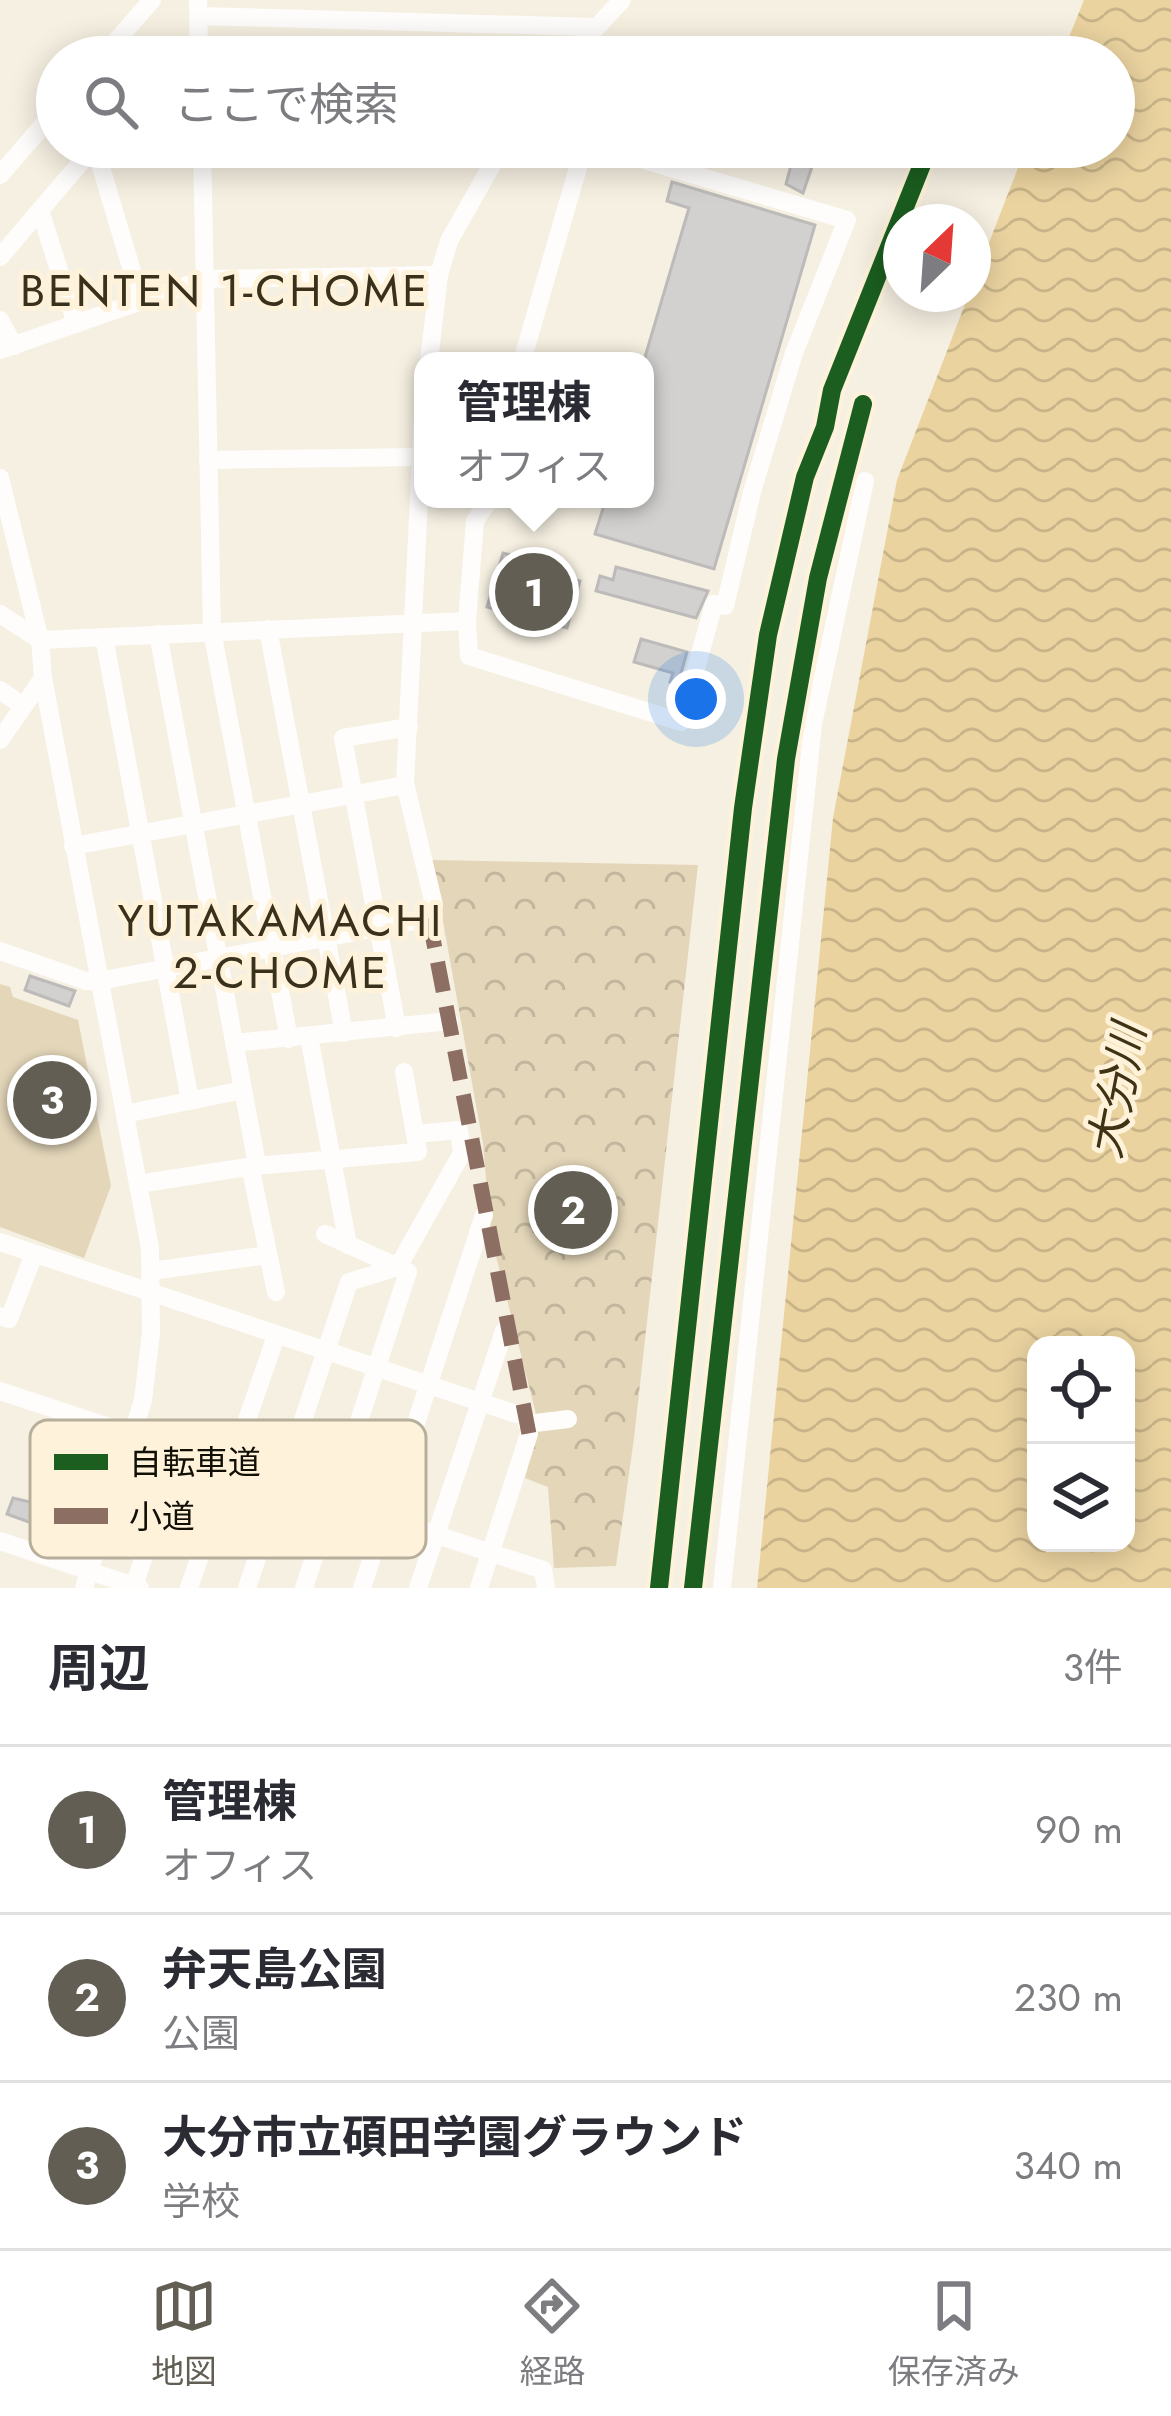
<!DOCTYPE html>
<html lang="ja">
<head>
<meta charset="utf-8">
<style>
	:root { --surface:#fff; --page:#f7f7f7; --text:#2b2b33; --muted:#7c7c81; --line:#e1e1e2; --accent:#625e54 }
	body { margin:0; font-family:Jost,"Noto Sans JP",sans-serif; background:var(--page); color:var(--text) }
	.controls { position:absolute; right:36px; bottom:36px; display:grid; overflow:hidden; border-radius:24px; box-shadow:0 6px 30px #0003 }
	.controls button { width:108px; height:108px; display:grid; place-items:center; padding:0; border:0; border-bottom:3px solid var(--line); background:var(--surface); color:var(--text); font:60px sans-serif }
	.compass { position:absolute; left:883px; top:204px; width:108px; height:108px; border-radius:50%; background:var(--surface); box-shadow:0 6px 30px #0003; rotate:25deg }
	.you { position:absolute; left:696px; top:699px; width:42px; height:42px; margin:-30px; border:9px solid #fff; border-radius:50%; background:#1a73e8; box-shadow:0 0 0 18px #1a73e833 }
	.badge { display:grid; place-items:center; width:78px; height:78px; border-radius:50%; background:var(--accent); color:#fff; font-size:39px; font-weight:700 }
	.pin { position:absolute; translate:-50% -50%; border:6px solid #fff; box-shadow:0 3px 12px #0006 }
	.popup { position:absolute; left:414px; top:352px; width:240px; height:156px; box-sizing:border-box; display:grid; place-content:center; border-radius:24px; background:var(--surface); filter:drop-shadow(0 3px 9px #0005); font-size:39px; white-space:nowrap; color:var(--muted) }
	.popup b { font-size:45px; color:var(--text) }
	.popup::after { content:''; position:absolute; left:50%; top:100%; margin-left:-24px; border:24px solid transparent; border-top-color:var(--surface) }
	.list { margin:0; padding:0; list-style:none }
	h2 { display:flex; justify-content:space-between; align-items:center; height:156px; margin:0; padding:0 48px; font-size:51px }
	h2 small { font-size:39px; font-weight:400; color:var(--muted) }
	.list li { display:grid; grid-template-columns:78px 1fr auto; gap:36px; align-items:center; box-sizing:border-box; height:168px; padding:0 48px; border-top:3px solid var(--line) }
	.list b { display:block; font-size:45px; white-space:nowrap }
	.list p { margin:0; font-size:39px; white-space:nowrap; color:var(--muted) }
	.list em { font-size:39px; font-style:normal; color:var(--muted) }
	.icon { flex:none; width:66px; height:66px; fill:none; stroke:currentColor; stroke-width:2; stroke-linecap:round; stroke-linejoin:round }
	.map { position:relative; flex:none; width:1171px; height:1588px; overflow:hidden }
	.search { position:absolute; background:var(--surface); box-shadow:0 6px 30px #0003; left:36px; right:36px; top:36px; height:132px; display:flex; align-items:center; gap:30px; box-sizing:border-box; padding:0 42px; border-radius:66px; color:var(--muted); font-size:45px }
	.sheet { height:660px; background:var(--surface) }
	nav { display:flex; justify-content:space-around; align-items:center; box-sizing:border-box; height:168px; border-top:3px solid var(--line); background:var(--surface); font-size:33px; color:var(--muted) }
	nav a { display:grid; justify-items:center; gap:6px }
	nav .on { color:var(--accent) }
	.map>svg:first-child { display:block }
	.park { fill:url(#park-crowns) }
	.pitch { fill:#e3d6b9 }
	.water { fill:url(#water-waves); fill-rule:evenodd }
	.building { fill:#d2d1cf; stroke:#bcbbb9; stroke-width:3 }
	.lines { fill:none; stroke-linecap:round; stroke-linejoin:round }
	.minor { stroke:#fefdfb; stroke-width:18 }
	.quiet { stroke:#8d6e63; stroke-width:15; stroke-dasharray:30 15; stroke-linecap:butt }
	.cycleway-casing { stroke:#fef3da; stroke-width:26 }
	.cycleway { stroke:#1b5e20; stroke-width:18 }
	.labels { text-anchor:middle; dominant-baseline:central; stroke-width:10; stroke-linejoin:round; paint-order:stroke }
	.neighbourhood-label { font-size:45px; letter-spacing:3px; fill:#3a311d; stroke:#fef3da }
	.water-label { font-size:45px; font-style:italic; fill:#403315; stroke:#fef3da }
	.key { fill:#fef3da; stroke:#b7af9b; stroke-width:3 }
	.key-label { font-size:33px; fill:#120f07 }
</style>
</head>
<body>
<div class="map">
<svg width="1171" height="1588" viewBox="0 0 1171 1588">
	<defs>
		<pattern id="park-crowns" width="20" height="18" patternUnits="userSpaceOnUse" patternTransform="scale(3)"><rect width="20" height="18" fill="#e3d6b9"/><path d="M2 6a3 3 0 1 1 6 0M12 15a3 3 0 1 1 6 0" fill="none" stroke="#c2b69e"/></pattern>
		<pattern id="water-waves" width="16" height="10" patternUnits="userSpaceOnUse" patternTransform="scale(3)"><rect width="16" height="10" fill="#ebd3a0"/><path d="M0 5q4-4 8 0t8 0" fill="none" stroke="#c8b488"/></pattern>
	</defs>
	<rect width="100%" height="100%" fill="#f6f0e2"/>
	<!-- park -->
	<path class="park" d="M 432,860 L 698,865 L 634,1438 L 616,1566 L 554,1568 L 548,1487 L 525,1478 L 538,1428 L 537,1418 L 491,1236 L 483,1144 Z"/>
	<!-- pitch -->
	<path class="pitch" d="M 0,984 L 10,987 L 13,997 L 78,1020 L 111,1186 L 84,1258 L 0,1227 Z"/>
	<!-- water -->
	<path class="water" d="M 1084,0 L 1171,0 L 1171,1588 L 757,1588 L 833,818 L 897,480 L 969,294 L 973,294 L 973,284 L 1026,147 L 1114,147 L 1114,57 L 1061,57 ZM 1036,1345 L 1126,1345 L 1126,1543 L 1036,1543 Z"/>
	<!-- building -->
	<g class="building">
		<path d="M 796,147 L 817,152 L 803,193 L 786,184 Z"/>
		<path d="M 672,182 L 815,225 L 714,569 L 595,534 L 606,499 L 645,499 L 645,357 L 689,208 L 667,201 Z"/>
		<path d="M 536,551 L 556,557 L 555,561 L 562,563 L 558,575 L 580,581 L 567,628 L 534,619 L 532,625 L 519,622 L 521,617 L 487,607 L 503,553 L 525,559 L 527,553 L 535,555 Z"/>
		<path d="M 616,567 L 708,591 L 696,618 L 596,591 L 600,576 L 613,580 Z"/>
		<path d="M 641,639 L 687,652 L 678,684 L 670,682 L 673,673 L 634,662 Z"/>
		<path d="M 30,976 L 75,991 L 69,1006 L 25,990 Z"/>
		<path d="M 13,1498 L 51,1507 L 49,1512 L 66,1518 L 56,1546 L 41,1541 L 45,1528 L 7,1514 Z"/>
	</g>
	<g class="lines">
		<!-- minor -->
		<g class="minor">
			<path d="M 198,0 L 199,57"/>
			<path d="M 198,16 L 594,27"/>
			<path d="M 102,57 L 152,0"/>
			<path d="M 569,57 L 622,0"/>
			<path d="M 95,147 L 141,301"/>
			<path d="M 202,147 L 212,631 L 289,1039"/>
			<path d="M 0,175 L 57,109"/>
			<path d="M 40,210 L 76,324"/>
			<path d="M 0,257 L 94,147"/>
			<path d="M 0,320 L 14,346"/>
			<path d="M 0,350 L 205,279 L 439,275"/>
			<path d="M 429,361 L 439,275 L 449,241 L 502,147"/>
			<path d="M 522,361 L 584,147"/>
			<path d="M 208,460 L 419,457"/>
			<path d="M 0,478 L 40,640 L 43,678 L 150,1248 L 151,1333 L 143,1400 L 84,1588"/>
			<path d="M 0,614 L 40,640 L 467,621 L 475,521 L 490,499"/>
			<path d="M 467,621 L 469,656 L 681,722 L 714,604 L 725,606 L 752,492 L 794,353 L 847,220 L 600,147"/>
			<path d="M 268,629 L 344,1033"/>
			<path d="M 158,634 L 256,1159 L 252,1175 L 276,1292"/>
			<path d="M 104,637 L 190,1101"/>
			<path d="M 0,690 L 23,706"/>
			<path d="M 0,740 L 43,678"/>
			<path d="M 73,846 L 405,785"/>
			<path d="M 0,951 L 86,981 L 99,981 L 429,918 L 434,905 L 405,783 L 423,417"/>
			<path d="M 397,1028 L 343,738 L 409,727"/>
			<path d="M 309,1037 L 348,1245"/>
			<path d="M 234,1043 L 449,1021"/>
			<path d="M 404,1072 L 415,1134"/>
			<path d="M 125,1114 L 243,1090"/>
			<path d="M 138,1184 L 254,1166 L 418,1152 L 415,1134 L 459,1130 L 462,1153 L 398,1267 L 408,1272 L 304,1588"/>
			<path d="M 0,1242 L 516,1414"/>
			<path d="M 151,1271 L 268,1255"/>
			<path d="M 0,1316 L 9,1319 L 34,1254"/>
			<path d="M 0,1391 L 543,1570 L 546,1588"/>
			<path d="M 527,1424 L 568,1419"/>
			<path d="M 0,1541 L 140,1588"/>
			<path d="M 134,1586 L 180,1450"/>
			<path d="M 189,1588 L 276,1336"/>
			<path d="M 247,1588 L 349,1282 L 398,1267 L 325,1234"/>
			<path d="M 362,1588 L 484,1215"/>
			<path d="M 418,1588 L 504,1331"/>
			<path d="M 479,1588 L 529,1434"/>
			<path d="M 722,1588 L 813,724 L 865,481"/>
		</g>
		<!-- quiet -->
		<path class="quiet" d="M 429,918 L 529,1434"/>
		<!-- cycleway casing -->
		<g class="cycleway-casing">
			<g id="cycleway">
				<path d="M 659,1588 L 743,808 L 768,635 L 805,477 L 825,427 L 832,390 L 929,147"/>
				<path d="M 693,1588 L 786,759 L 818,578 L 863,404"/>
			</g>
		</g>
		<!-- cycleway -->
		<use href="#cycleway" class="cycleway"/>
	</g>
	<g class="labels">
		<!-- neighbourhood labels -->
		<g class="neighbourhood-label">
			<text x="225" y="290">BENTEN 1-CHOME</text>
			<text x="281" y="920">YUTAKAMACHI<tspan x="281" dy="52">2-CHOME</tspan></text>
		</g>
		<!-- water labels -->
		<g class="water-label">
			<text transform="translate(1117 1091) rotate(-79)">大分川</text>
		</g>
	</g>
	<!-- legend -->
	<rect x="30" y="1420" width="396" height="138" rx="18" class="key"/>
	<rect x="54" y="1454" width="54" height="16" fill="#1b5e20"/>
	<rect x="54" y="1508" width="54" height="16" fill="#8d6e63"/>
	<g class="key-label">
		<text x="129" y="1474">自転車道</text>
		<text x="129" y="1528">小道</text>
	</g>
</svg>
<div class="controls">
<button><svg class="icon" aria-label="locate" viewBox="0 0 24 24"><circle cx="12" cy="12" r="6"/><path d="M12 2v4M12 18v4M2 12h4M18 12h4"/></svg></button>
<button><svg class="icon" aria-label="layers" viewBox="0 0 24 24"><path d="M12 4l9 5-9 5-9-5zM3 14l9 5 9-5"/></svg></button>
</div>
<svg class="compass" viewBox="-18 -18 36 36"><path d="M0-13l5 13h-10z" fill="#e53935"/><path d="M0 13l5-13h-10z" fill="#7c7c81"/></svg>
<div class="you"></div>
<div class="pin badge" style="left:534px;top:592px">1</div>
<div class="popup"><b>管理棟</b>オフィス</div>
<div class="pin badge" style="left:573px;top:1210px">2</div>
<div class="pin badge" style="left:52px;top:1100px">3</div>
<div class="search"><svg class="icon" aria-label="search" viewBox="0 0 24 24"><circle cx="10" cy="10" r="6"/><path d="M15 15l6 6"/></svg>ここで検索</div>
</div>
<section class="sheet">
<h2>周辺<small>3件</small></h2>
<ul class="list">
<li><span class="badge">1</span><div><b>管理棟</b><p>オフィス</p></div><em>90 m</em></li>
<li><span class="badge">2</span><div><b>弁天島公園</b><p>公園</p></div><em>230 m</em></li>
<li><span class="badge">3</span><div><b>大分市立碩田学園グラウンド</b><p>学校</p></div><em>340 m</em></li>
</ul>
</section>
<nav>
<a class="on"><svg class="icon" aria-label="map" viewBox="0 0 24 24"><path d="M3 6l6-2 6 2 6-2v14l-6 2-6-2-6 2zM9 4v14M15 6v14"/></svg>地図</a>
<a><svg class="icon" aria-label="directions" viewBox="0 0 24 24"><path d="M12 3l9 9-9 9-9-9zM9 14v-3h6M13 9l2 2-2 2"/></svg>経路</a>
<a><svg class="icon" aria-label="saved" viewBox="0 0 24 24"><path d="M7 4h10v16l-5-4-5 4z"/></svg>保存済み</a>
</nav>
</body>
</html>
